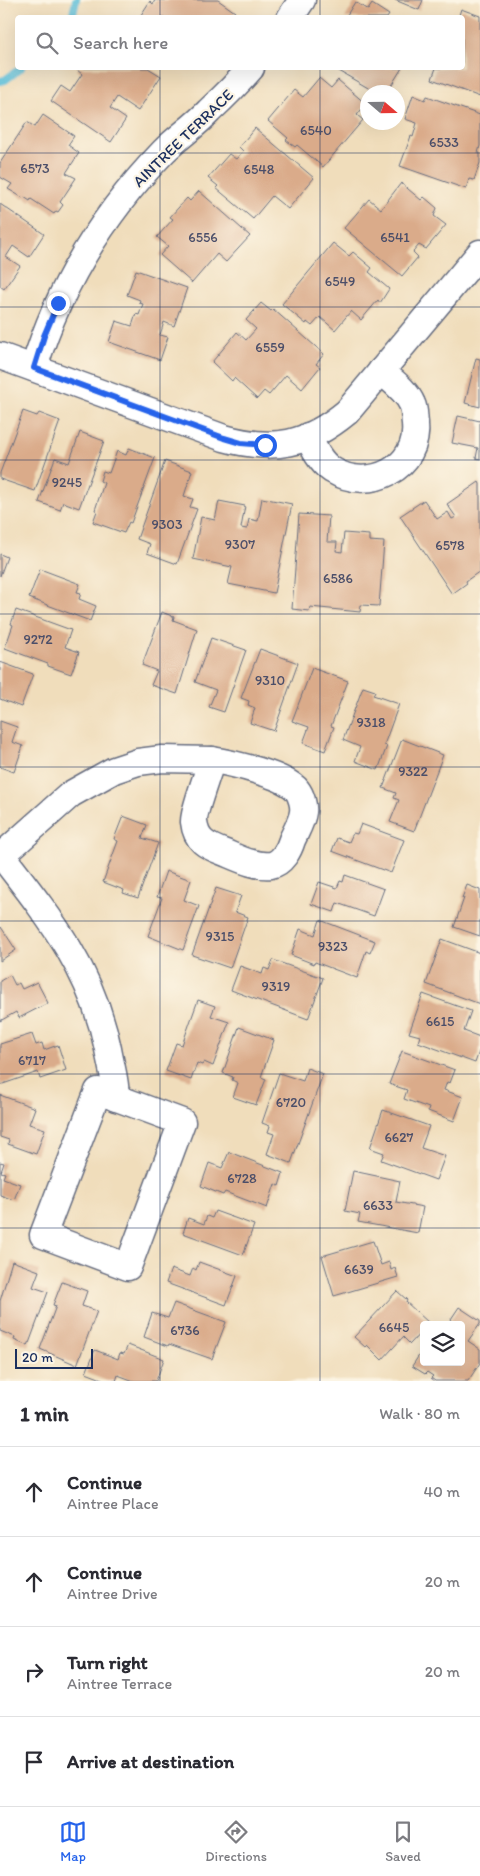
<!DOCTYPE html>
<html lang="en">
<head>
<meta charset="utf-8">
<style>
	:root { --surface:#fff; --page:#f2f2f3; --text:#2b2b33; --muted:#7c7c81; --line:#e1e1e2; --accent:#2563eb }
	body { margin:0; font-family:Itim,sans-serif; background:var(--page); color:var(--text) }
	.controls { position:absolute; right:15px; bottom:15px; display:grid; overflow:hidden; border-radius:5px; box-shadow:0 5px 20px #0002 }
	.controls button { width:45px; height:45px; display:grid; place-items:center; padding:0; border:0; border-bottom:1px solid var(--line); background:var(--surface); color:var(--text); font:25px sans-serif }
	.compass { position:absolute; left:360px; top:85px; width:45px; height:45px; border-radius:50%; background:var(--surface); box-shadow:0 5px 20px #0002; rotate:110deg }
	.scale { position:absolute; left:15px; bottom:12px; width:78px; box-sizing:border-box; padding-left:5px; border:2px solid #1b2f5e; border-top:0; font-size:14px; line-height:18px; white-space:nowrap; color:#1b2f5e; -webkit-text-stroke:4px #fcf5e5; paint-order:stroke }
	.stop { position:absolute; width:15px; height:15px; margin:-11px; border:4px solid #2563eb; border-radius:50%; background:#fff }
	.stop.end { background:#2563eb; border-color:#fff; box-shadow:0 1px 5px #0008 }
	.list { margin:0; padding:0; list-style:none }
	h2 { display:flex; justify-content:space-between; align-items:center; height:65px; margin:0; padding:0 20px; font-size:21px }
	h2 small { font-size:16px; font-weight:400; color:var(--muted) }
	.list li { display:grid; grid-template-columns:32px 1fr auto; gap:15px; align-items:center; box-sizing:border-box; height:90px; padding:0 20px; border-top:1px solid var(--line) }
	.list b { display:block; font-size:19px; white-space:nowrap }
	.list p { margin:0; font-size:16px; white-space:nowrap; color:var(--muted) }
	.list em { font-size:16px; font-style:normal; color:var(--muted) }
	.icon { flex:none; width:28px; height:28px; fill:none; stroke:currentColor; stroke-width:2; stroke-linecap:round; stroke-linejoin:round }
	.map { position:relative; flex:none; width:480px; height:1381px; overflow:hidden }
	.search { position:absolute; background:var(--surface); box-shadow:0 5px 20px #0002; left:15px; right:15px; top:15px; height:55px; display:flex; align-items:center; gap:12px; box-sizing:border-box; padding:0 18px; border-radius:5px; color:var(--muted); font-size:19px }
	.sheet { height:425px; background:var(--surface) }
	nav { display:flex; justify-content:space-around; align-items:center; box-sizing:border-box; height:70px; border-top:1px solid var(--line); background:var(--surface); font-size:14px; color:var(--muted) }
	nav a { display:grid; justify-items:center; gap:2px }
	nav .on { color:var(--accent) }
	.map>svg:first-child { display:block }
	.lines { fill:none; stroke-linecap:round; stroke-linejoin:round }
	.stream { stroke:#5abed9; stroke-width:8 }
	.building { fill:#daab8a }
	.street-casing { stroke:#666c7f; stroke-width:29 }
	.street { stroke:#fff; stroke-width:26 }
	.route { stroke:#2563eb; stroke-width:6 }
	.grid { fill:none; stroke:#1b2f5e; stroke-width:1; stroke-opacity:0.55 }
	.labels { text-anchor:middle; dominant-baseline:central; stroke-width:4.5; stroke-linejoin:round; paint-order:stroke }
	.number-label { font-size:14px; fill:#4b4e69 }
	.street-label { font-size:16px; fill:#1b2f5e; stroke:#fcf5e5 }
</style>
</head>
<body>
<div class="map">
<svg width="480" height="1381" viewBox="0 0 480 1381">
	<rect width="100%" height="100%" fill="#fcf5e5"/>
	<filter id="ink" filterUnits="userSpaceOnUse"><feTurbulence type="fractalNoise" baseFrequency=".02" numOctaves="2"/><feDisplacementMap in="SourceGraphic" scale="10" xChannelSelector="R" yChannelSelector="G"/><feConvolveMatrix kernelMatrix="1 2 1 2 8 2 1 2 1" color-interpolation-filters="sRGB"/></filter>
	<filter id="wash" filterUnits="userSpaceOnUse"><feTurbulence type="fractalNoise" baseFrequency=".0096" numOctaves="4" result="noise"/><feDisplacementMap in="SourceGraphic" scale="20" xChannelSelector="R" yChannelSelector="G"/><feGaussianBlur stdDeviation="1.12" result="paint"/><feColorMatrix in="noise" values="0 0 0 0 0 0 0 0 0 0 0 0 0 0 0 0 0 1.4 0 .05"/><feComposite in="paint" operator="in"/></filter>
	<g filter="url(#wash)">
		<rect width="100%" height="100%" fill="#f0ddbb"/>
		<g class="lines">
			<!-- stream -->
			<g class="stream">
				<path d="M 72,18 L 76,0"/>
				<path d="M 0,81 L 5,80 L 21,68"/>
			</g>
		</g>
		<g id="blocks">
			<!-- building -->
			<g class="building">
				<path d="M 155,0 L 218,0 L 235,12 L 232,18 L 139,18 L 150,1 L 153,4 Z"/>
				<path d="M 395,0 L 423,0 L 419,10 Z"/>
				<path d="M 355,2 L 368,10 L 372,4 L 389,15 L 387,18 L 345,18 Z"/>
				<path d="M 461,9 L 480,16 L 480,97 L 432,79 L 436,68 L 462,68 L 462,18 L 458,18 Z"/>
				<path d="M 79,68 L 148,68 L 161,76 L 138,111 L 117,97 L 110,108 L 126,119 L 111,142 L 51,101 L 61,86 L 70,92 L 82,74 L 77,70 Z"/>
				<path d="M 334,68 L 402,68 L 387,92 L 375,92 Z"/>
				<path d="M 319,78 L 331,88 L 338,80 L 366,104 L 357,115 L 363,120 L 323,167 L 297,145 L 295,147 L 286,140 L 288,138 L 268,121 L 294,90 L 303,97 Z"/>
				<path d="M 413,95 L 425,100 L 427,96 L 480,115 L 480,146 L 478,153 L 480,153 L 480,163 L 474,180 L 469,179 L 466,189 L 400,166 L 411,136 L 413,137 L 417,123 L 405,119 Z"/>
				<path d="M 43,115 L 74,136 L 68,145 L 79,153 L 66,173 L 76,178 L 60,202 L 63,205 L 58,212 L 56,211 L 54,214 L 31,199 L 30,201 L 24,197 L 23,198 L 8,189 L 12,184 L 0,177 L 0,163 L 27,122 L 35,127 Z"/>
				<path d="M 255,128 L 314,178 L 288,209 L 272,196 L 253,219 L 216,188 L 218,186 L 208,178 L 229,154 L 236,159 L 243,151 L 239,147 Z"/>
				<path d="M 401,183 L 421,200 L 424,197 L 437,208 L 434,216 L 446,225 L 426,249 L 419,245 L 413,252 L 418,257 L 402,276 L 344,228 L 369,199 L 381,209 Z"/>
				<path d="M 199,191 L 250,236 L 226,262 L 217,254 L 192,283 L 160,255 L 168,246 L 157,237 L 173,219 L 170,217 L 187,198 L 190,201 Z"/>
				<path d="M 0,204 L 44,234 L 29,257 L 13,246 L 6,257 L 20,266 L 4,289 L 0,286 Z"/>
				<path d="M 333,243 L 349,256 L 353,252 L 372,268 L 369,272 L 389,289 L 380,303 L 378,300 L 361,320 L 351,311 L 335,330 L 320,317 L 312,326 L 307,322 L 306,324 L 282,304 Z"/>
				<path d="M 136,270 L 187,288 L 174,326 L 164,322 L 160,335 L 168,337 L 160,360 L 109,342 L 116,321 L 132,326 L 136,314 L 139,315 L 143,304 L 139,303 L 140,300 L 127,295 Z"/>
				<path d="M 261,303 L 271,311 L 273,309 L 324,354 L 316,364 L 320,367 L 302,389 L 286,375 L 269,395 L 264,391 L 257,399 L 234,378 L 232,381 L 212,362 L 237,332 L 246,340 L 256,329 L 246,320 Z"/>
				<path d="M 476,358 L 480,359 L 480,407 L 465,403 Z"/>
				<path d="M 23,411 L 37,416 L 39,413 L 60,421 L 35,491 L 0,479 L 0,473 Z"/>
				<path d="M 458,416 L 480,421 L 480,459 L 476,458 L 478,448 L 452,443 Z"/>
				<path d="M 80,432 L 104,441 L 79,508 L 63,502 L 60,510 L 39,502 L 55,458 L 69,463 Z"/>
				<path d="M 129,448 L 155,458 L 131,523 L 129,522 L 124,533 L 93,522 L 97,511 L 95,510 L 104,483 L 100,481 L 103,471 L 109,473 L 117,451 L 126,455 Z"/>
				<path d="M 165,461 L 192,471 L 184,496 L 193,499 L 190,507 L 197,509 L 177,564 L 147,553 L 150,544 L 137,539 Z"/>
				<path d="M 479,482 L 480,484 L 480,571 L 466,581 L 467,583 L 452,594 L 400,516 L 424,500 L 437,519 L 448,512 L 452,519 L 456,517 L 447,504 Z"/>
				<path d="M 262,498 L 292,504 L 274,593 L 228,584 L 232,567 L 193,559 L 201,517 L 215,520 L 219,501 L 245,506 L 241,528 L 247,529 L 249,519 L 258,521 Z"/>
				<path d="M 299,514 L 329,516 L 327,542 L 337,542 L 336,551 L 342,552 L 344,533 L 369,535 L 369,541 L 384,542 L 379,606 L 361,605 L 360,612 L 310,607 L 309,611 L 292,609 Z"/>
				<path d="M 0,554 L 7,557 L 0,576 Z"/>
				<path d="M 40,569 L 80,584 L 77,592 L 81,593 L 79,599 L 96,606 L 90,621 L 29,598 Z"/>
				<path d="M 16,610 L 71,630 L 65,647 L 79,652 L 71,674 L 48,666 L 48,664 L 5,648 L 13,625 L 11,624 Z"/>
				<path d="M 162,612 L 174,617 L 173,620 L 197,629 L 177,694 L 151,685 L 157,671 L 142,665 Z"/>
				<path d="M 211,638 L 246,650 L 224,712 L 209,707 L 216,690 L 195,682 Z"/>
				<path d="M 260,649 L 298,663 L 274,731 L 250,723 L 255,708 L 248,705 L 249,701 L 241,698 Z"/>
				<path d="M 0,662 L 33,674 L 21,707 L 0,699 Z"/>
				<path d="M 312,668 L 348,681 L 331,726 L 334,727 L 325,751 L 303,743 L 309,727 L 292,721 Z"/>
				<path d="M 363,687 L 375,691 L 373,695 L 399,704 L 384,745 L 387,746 L 378,770 L 355,761 L 360,747 L 343,740 Z"/>
				<path d="M 0,721 L 17,727 L 12,742 L 23,746 L 14,772 L 0,767 Z"/>
				<path d="M 402,739 L 443,755 L 414,831 L 390,822 L 399,800 L 394,798 L 396,793 L 383,788 Z"/>
				<path d="M 123,816 L 147,825 L 142,838 L 158,843 L 138,898 L 123,893 L 124,890 L 103,882 L 118,841 L 114,839 Z"/>
				<path d="M 361,824 L 404,840 L 391,873 L 332,851 L 337,838 L 349,842 L 353,833 L 357,834 Z"/>
				<path d="M 166,871 L 191,880 L 184,900 L 199,906 L 183,950 L 148,936 L 162,898 L 157,897 Z"/>
				<path d="M 345,875 L 384,889 L 374,916 L 337,903 L 334,912 L 311,904 L 319,882 L 337,888 L 340,881 L 343,882 Z"/>
				<path d="M 467,885 L 480,890 L 480,936 L 454,927 L 464,898 L 462,898 Z"/>
				<path d="M 216,888 L 241,896 L 235,912 L 248,917 L 230,968 L 192,955 Z"/>
				<path d="M 320,920 L 375,941 L 370,953 L 366,951 L 357,978 L 315,962 L 314,964 L 291,955 L 300,929 L 315,935 Z"/>
				<path d="M 1,927 L 16,950 L 0,961 L 0,928 Z"/>
				<path d="M 442,939 L 480,953 L 480,1004 L 426,984 Z"/>
				<path d="M 273,960 L 323,978 L 308,1019 L 231,990 L 240,966 L 262,974 L 264,968 L 269,970 Z"/>
				<path d="M 10,975 L 15,985 L 19,983 L 22,989 L 37,982 L 48,1003 L 19,1018 L 16,1012 L 0,1021 L 0,981 Z"/>
				<path d="M 423,994 L 471,1011 L 464,1031 L 480,1037 L 480,1049 L 475,1063 L 418,1042 L 420,1036 L 409,1033 Z"/>
				<path d="M 198,1000 L 215,1006 L 211,1016 L 229,1022 L 213,1066 L 204,1062 L 202,1065 L 197,1063 L 191,1080 L 166,1071 L 176,1043 L 182,1045 Z"/>
				<path d="M 239,1027 L 274,1040 L 261,1077 L 266,1079 L 256,1105 L 233,1097 L 238,1083 L 232,1080 L 233,1077 L 223,1073 Z"/>
				<path d="M 32,1034 L 36,1045 L 42,1043 L 44,1050 L 58,1045 L 66,1070 L 40,1079 L 38,1072 L 0,1085 L 0,1044 Z"/>
				<path d="M 402,1051 L 455,1070 L 450,1083 L 447,1082 L 444,1090 L 463,1097 L 454,1121 L 428,1111 L 429,1108 L 404,1099 L 407,1090 L 389,1084 Z"/>
				<path d="M 307,1068 L 323,1074 L 291,1163 L 267,1154 L 274,1134 L 268,1132 L 270,1126 L 262,1123 L 279,1073 L 303,1081 Z"/>
				<path d="M 0,1095 L 35,1108 L 29,1124 L 45,1129 L 36,1154 L 8,1144 L 9,1140 L 0,1137 Z"/>
				<path d="M 383,1110 L 429,1126 L 421,1148 L 445,1156 L 436,1180 L 381,1160 L 384,1153 L 370,1148 Z"/>
				<path d="M 229,1152 L 283,1173 L 279,1186 L 275,1184 L 267,1208 L 225,1192 L 223,1195 L 201,1186 L 209,1163 L 222,1168 Z"/>
				<path d="M 0,1162 L 4,1163 L 1,1172 L 5,1173 L 3,1178 L 20,1184 L 14,1200 L 0,1195 Z"/>
				<path d="M 353,1171 L 400,1181 L 396,1202 L 423,1207 L 418,1233 L 358,1222 L 360,1214 L 345,1211 Z"/>
				<path d="M 215,1211 L 254,1225 L 243,1255 L 183,1233 L 188,1218 L 204,1224 L 207,1216 L 212,1218 Z"/>
				<path d="M 373,1241 L 381,1265 L 389,1262 L 391,1270 L 395,1268 L 398,1277 L 334,1296 L 322,1256 Z"/>
				<path d="M 12,1261 L 39,1271 L 33,1287 L 48,1292 L 28,1346 L 14,1340 L 15,1337 L 0,1331 L 0,1301 Z"/>
				<path d="M 199,1262 L 237,1276 L 226,1305 L 166,1283 L 171,1269 L 190,1276 L 193,1268 L 196,1270 Z"/>
				<path d="M 62,1282 L 87,1291 L 82,1306 L 97,1311 L 77,1365 L 40,1349 L 56,1306 L 53,1305 Z"/>
				<path d="M 397,1291 L 407,1300 L 406,1302 L 429,1323 L 424,1325 L 424,1329 L 410,1344 L 403,1337 L 382,1360 L 367,1345 L 365,1347 L 354,1337 Z"/>
				<path d="M 174,1303 L 226,1322 L 212,1359 L 169,1344 L 168,1346 L 144,1337 L 152,1313 L 168,1318 Z"/>
				<path d="M 459,1307 L 480,1321 L 480,1324 L 468,1341 L 480,1349 L 480,1363 L 468,1381 L 435,1381 L 431,1378 L 433,1376 L 427,1372 L 425,1374 L 412,1366 L 424,1348 L 424,1362 L 461,1362 L 461,1325 L 447,1325 Z"/>
				<path d="M 128,1345 L 164,1359 L 156,1381 L 134,1381 L 118,1375 L 116,1381 L 107,1381 L 86,1373 L 95,1350 L 118,1359 L 120,1353 L 124,1354 Z"/>
			</g>
		</g>
	</g>
	<g filter="url(#ink)">
		<use href="#blocks" fill-opacity="0" stroke="#666c7f" stroke-width="1"/>
		<g class="lines">
			<!-- street casing -->
			<g class="street-casing">
				<g id="street">
					<path d="M 290,18 L 302,0"/>
					<path d="M 0,356 L 224,438 C 274,452 307,445 347,412 L 480,253"/>
					<path d="M 34,368 C 59,285 104,213 164,151 C 178,137 195,126 209,111 C 224,97 238,83 251,68"/>
					<path d="M 308,436 C 314,449 320,462 332,470 C 369,493 420,468 415,423 C 414,417 415,410 412,404 C 406,390 392,381 381,371"/>
					<path d="M 212,760 C 231,763 285,775 297,790 C 301,795 304,805 303,812 C 302,821 296,831 292,840 C 289,850 282,863 271,865 C 255,867 238,858 223,852 C 207,846 196,841 194,822 C 193,814 208,772 212,760 Z"/>
					<path d="M 2,856 C 50,918 92,970 108,1049 C 111,1066 116,1081 116,1098"/>
					<path d="M 0,857 L 71,794 L 114,770 L 138,762 L 162,759 L 212,760"/>
					<path d="M 98,1091 L 182,1122 L 128,1267 L 43,1235 Z"/>
				</g>
			</g>
			<!-- street -->
			<use href="#street" class="street"/>
		</g>
	</g>
	<g class="lines" filter="url(#ink)">
		<!-- route -->
		<path class="route" d="M 58,303 L 44,336 L 34,368 L 224,438 L 241,443 L 265,445"/>
	</g>
	<!-- grid -->
	<path class="grid" d="M 160,0 L 160,18M 320,0 L 320,18M 160,68 L 160,1381M 320,68 L 320,1381M 0,153 L 480,153M 0,307 L 480,307M 0,460 L 480,460M 0,614 L 480,614M 0,767 L 480,767M 0,921 L 480,921M 0,1074 L 480,1074M 0,1228 L 480,1228"/>
	<g class="labels">
		<!-- number labels -->
		<g class="number-label">
			<text x="316" y="130">6540</text>
			<text x="444" y="142">6533</text>
			<text x="35" y="168">6573</text>
			<text x="259" y="169">6548</text>
			<text x="203" y="237">6556</text>
			<text x="395" y="237">6541</text>
			<text x="340" y="281">6549</text>
			<text x="270" y="347">6559</text>
			<text x="67" y="482">9245</text>
			<text x="167" y="524">9303</text>
			<text x="240" y="544">9307</text>
			<text x="450" y="545">6578</text>
			<text x="338" y="578">6586</text>
			<text x="38" y="639">9272</text>
			<text x="270" y="680">9310</text>
			<text x="371" y="722">9318</text>
			<text x="413" y="771">9322</text>
			<text x="220" y="936">9315</text>
			<text x="333" y="946">9323</text>
			<text x="276" y="986">9319</text>
			<text x="440" y="1021">6615</text>
			<text x="32" y="1060">6717</text>
			<text x="291" y="1102">6720</text>
			<text x="399" y="1137">6627</text>
			<text x="242" y="1178">6728</text>
			<text x="378" y="1205">6633</text>
			<text x="359" y="1269">6639</text>
			<text x="394" y="1327">6645</text>
			<text x="185" y="1330">6736</text>
		</g>
		<!-- street labels -->
		<g class="street-label">
			<text transform="translate(183 138) rotate(-44)">AINTREE TERRACE</text>
		</g>
	</g>
</svg>
<div class="controls">
<button><svg class="icon" aria-label="layers" viewBox="0 0 24 24"><path d="M12 4l9 5-9 5-9-5zM3 14l9 5 9-5"/></svg></button>
</div>
<svg class="compass" viewBox="-18 -18 36 36"><path d="M0-13l5 13h-10z" fill="#e53935"/><path d="M0 13l5-13h-10z" fill="#7c7c81"/></svg>
<div class="scale">20 m</div>
<div class="stop" style="left:265px;top:445px"></div>
<div class="stop end" style="left:58px;top:303px"></div>
<div class="search"><svg class="icon" aria-label="search" viewBox="0 0 24 24"><circle cx="10" cy="10" r="6"/><path d="M15 15l6 6"/></svg>Search here</div>
</div>
<section class="sheet">
<h2>1 min<small>Walk · 80 m</small></h2>
<ul class="list">
<li><svg class="icon" aria-label="ahead" viewBox="0 0 24 24"><path d="M12 20V5M6 11l6-6 6 6"/></svg><div><b>Continue</b><p>Aintree Place</p></div><em>40 m</em></li>
<li><svg class="icon" aria-label="ahead" viewBox="0 0 24 24"><path d="M12 20V5M6 11l6-6 6 6"/></svg><div><b>Continue</b><p>Aintree Drive</p></div><em>20 m</em></li>
<li><svg class="icon" aria-label="right" viewBox="0 0 24 24"><path d="M7 20v-9h11M14 6l5 5-5 5"/></svg><div><b>Turn right</b><p>Aintree Terrace</p></div><em>20 m</em></li>
<li><svg class="icon" aria-label="arrive" viewBox="0 0 24 24"><path d="M6 21V4h12l-3 4 3 4H6"/></svg><div><b>Arrive at destination</b></div></li>
</ul>
</section>
<nav>
<a class="on"><svg class="icon" aria-label="map" viewBox="0 0 24 24"><path d="M3 6l6-2 6 2 6-2v14l-6 2-6-2-6 2zM9 4v14M15 6v14"/></svg>Map</a>
<a><svg class="icon" aria-label="directions" viewBox="0 0 24 24"><path d="M12 3l9 9-9 9-9-9zM9 14v-3h6M13 9l2 2-2 2"/></svg>Directions</a>
<a><svg class="icon" aria-label="saved" viewBox="0 0 24 24"><path d="M7 4h10v16l-5-4-5 4z"/></svg>Saved</a>
</nav>
</body>
</html>
